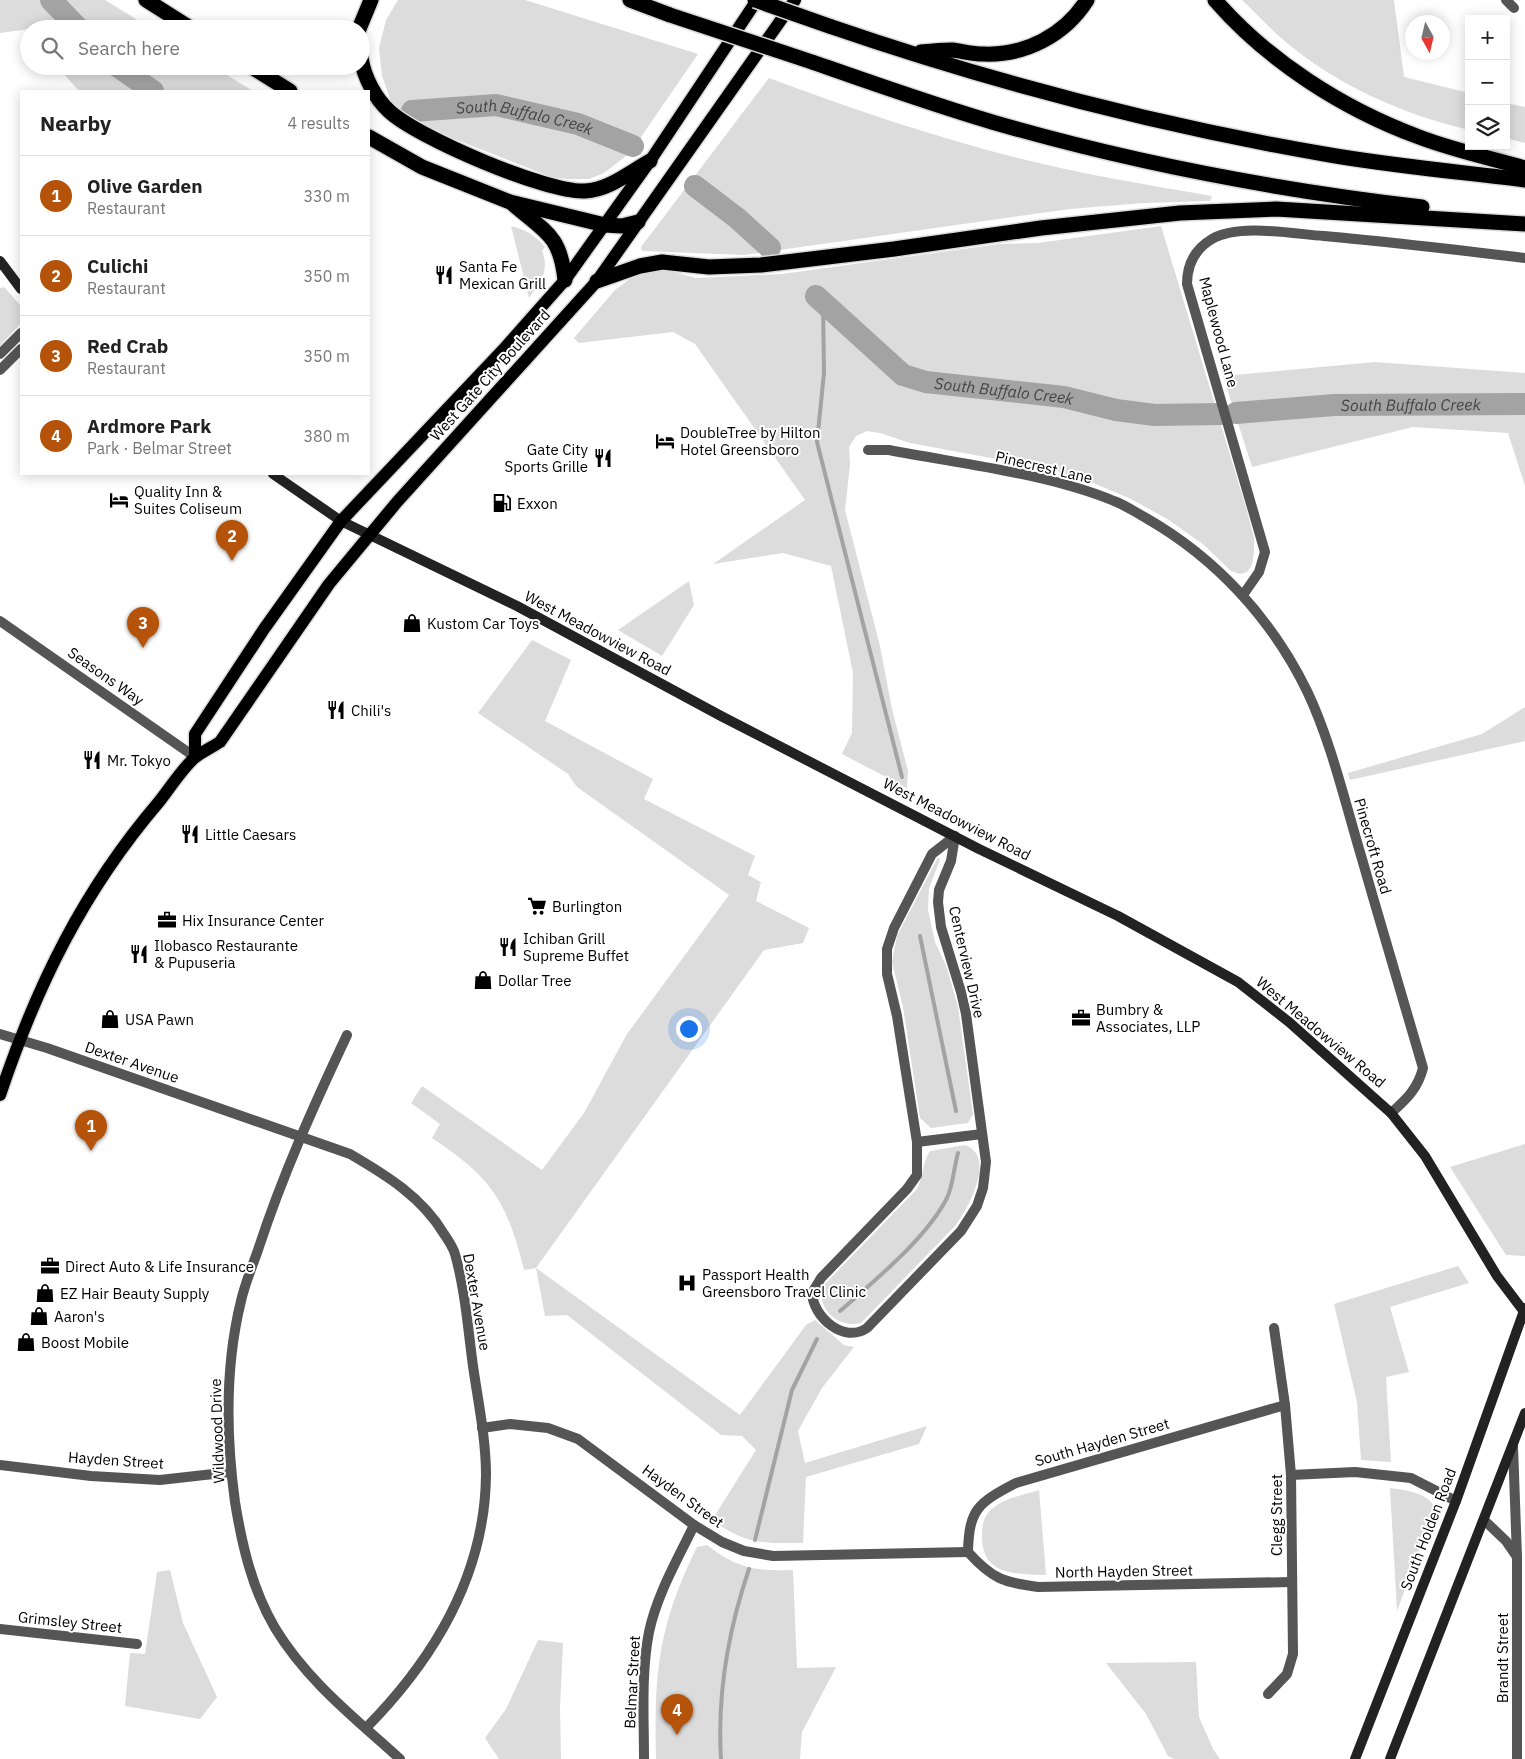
<!DOCTYPE html>
<html lang="en">
<head>
<meta charset="utf-8">
<style>
	:root { --surface:#fff; --page:#f6f6f6; --text:#222; --muted:#767676; --line:#e0e0e0; --accent:#b45309 }
	body { margin:0; font-family:"IBM Plex Sans",sans-serif; background:var(--page); color:var(--text) }
	.controls { position:absolute; right:15px; top:15px; display:grid; overflow:hidden; border-radius:0px; box-shadow:0 2px 12px #0003 }
	.controls button { width:45px; height:45px; display:grid; place-items:center; padding:0; border:0; border-bottom:1px solid var(--line); background:var(--surface); color:var(--text); font:25px sans-serif }
	.compass { position:absolute; left:1405px; top:15px; width:45px; height:45px; border-radius:50%; background:var(--surface); box-shadow:0 2px 12px #0003; rotate:172deg }
	.you { position:absolute; left:688px; top:1028px; width:18px; height:18px; margin:-12px; border:4px solid #fff; border-radius:50%; background:#1a73e8; box-shadow:0 0 0 8px #1a73e833 }
	.badge { display:grid; place-items:center; width:32px; height:32px; border-radius:50%; background:var(--accent); color:#fff; font-size:16px; font-weight:700 }
	.pin { position:absolute; translate:-50% -41px; filter:drop-shadow(0 1px 2px #0008) }
	.pin::after { content:''; position:absolute; top:26px; width:18px; height:15px; background:inherit; clip-path:polygon(0 0,100% 0,50% 100%) }
	.list { margin:0; padding:0; list-style:none }
	h2 { display:flex; justify-content:space-between; align-items:center; height:65px; margin:0; padding:0 20px; font-size:21px }
	h2 small { font-size:16px; font-weight:400; color:var(--muted) }
	.list li { display:grid; grid-template-columns:32px 1fr auto; gap:15px; align-items:center; box-sizing:border-box; height:80px; padding:0 20px; border-top:1px solid var(--line) }
	.list b { display:block; font-size:19px; white-space:nowrap }
	.list p { margin:0; font-size:16px; white-space:nowrap; color:var(--muted) }
	.list em { font-size:16px; font-style:normal; color:var(--muted) }
	.icon { flex:none; width:28px; height:28px; fill:none; stroke:currentColor; stroke-width:2; stroke-linecap:round; stroke-linejoin:round }
	.map { position:relative; flex:none; width:1525px; height:1759px; overflow:hidden }
	.search { position:absolute; background:var(--surface); box-shadow:0 2px 12px #0003; left:20px; top:20px; width:350px; height:55px; display:flex; align-items:center; gap:12px; box-sizing:border-box; padding:0 18px; border-radius:28px; color:var(--muted); font-size:19px }
	.panel { position:absolute; background:var(--surface); box-shadow:0 2px 12px #0003; left:20px; top:90px; width:350px; height:385px; border-radius:0px }
	.map>svg:first-child { display:block }
	.green { fill:#dcdcdc }
	.lines { fill:none; stroke-linecap:round; stroke-linejoin:round }
	.stream { stroke:#a3a3a3; stroke-width:4 }
	.river { stroke:#a3a3a3; stroke-width:22 }
	.primary-casing { stroke:#dbdbdb; stroke-width:15 }
	.highway-casing { stroke:#dbdbdb; stroke-width:18 }
	.street { stroke:#555; stroke-width:10 }
	.secondary { stroke:#222; stroke-width:10 }
	.primary { stroke:#000; stroke-width:12 }
	.highway { stroke:#000; stroke-width:15 }
	.highway-bridge-casing { stroke:#dbdbdb; stroke-width:18; stroke-linecap:butt }
	.highway-bridge { stroke:#000; stroke-width:15 }
	.labels { text-anchor:middle; dominant-baseline:central; stroke-width:4; stroke-linejoin:round; paint-order:stroke }
	.poi-label { font-size:15px; fill:#000; stroke:#fff; text-anchor:start }
	.street-label { font-size:15px; fill:#000; stroke:#fff }
	.water-label { font-size:16px; font-style:italic; fill:#444; stroke:#fff }
</style>
</head>
<body>
<div class="map">
<svg width="1525" height="1759" viewBox="0 0 1525 1759">
	<rect width="100%" height="100%" fill="#fff"/>
	<!-- green -->
	<g class="green">
		<path d="M 0,0 L 105,0 L 152,29 L 29,29 L 0,33 Z"/>
		<path d="M 398,0 L 525,0 L 698,54 L 630,153 L 604,173 L 589,179 L 568,179 L 551,177 L 452,138 L 415,120 L 392,104 L 382,76 L 379,48 L 386,20 Z"/>
		<path d="M 1242,0 L 1394,0 L 1404,77 L 1469,93 L 1469,130 C 1402,114 1339,86 1287,43 C 1271,30 1257,14 1242,0 Z"/>
		<path d="M 62,66 L 212,66 L 253,91 L 79,91 L 63,73 Z"/>
		<path d="M 769,78 C 850,108 933,137 1018,158 C 1082,174 1147,185 1212,196 L 1210,201 L 1144,203 L 1070,209 L 744,255 L 642,251 L 641,247 Z"/>
		<path d="M 1506,103 L 1525,107 L 1525,143 L 1506,138 Z"/>
		<path d="M 511,226 C 526,230 535,235 545,247 L 542,251 C 550,271 540,282 529,298 Z"/>
		<path d="M 1161,226 L 1247,511 L 1254,538 L 1254,552 L 1252,565 L 1247,572 L 1240,574 L 1231,571 L 1204,545 L 1169,520 L 1131,499 L 1091,482 L 1050,469 L 910,443 L 880,433 L 867,431 L 856,436 L 849,447 L 850,465 L 845,510 L 880,646 L 892,709 L 908,771 L 907,788 L 842,754 L 852,733 L 853,673 L 831,566 L 783,553 L 713,564 L 805,500 L 695,344 L 673,332 L 579,343 L 574,338 L 615,290 L 639,272 L 667,270 L 696,278 L 782,274 L 1000,244 L 1038,243 Z"/>
		<path d="M 4,287 L 21,306 L 21,323 L 0,346 L 0,288 Z"/>
		<path d="M 1375,362 L 1525,373 L 1525,486 L 1508,433 L 1413,427 L 1252,467 L 1223,376 Z"/>
		<path d="M 689,581 L 694,605 L 662,656 L 618,630 Z"/>
		<path d="M 532,640 L 571,660 L 545,721 L 653,779 L 644,799 L 755,856 L 748,875 L 761,882 L 756,901 L 809,928 L 803,943 L 764,950 L 536,1268 L 740,1415 L 806,1325 L 815,1320 L 844,1345 L 854,1347 L 822,1388 L 798,1431 L 805,1463 L 927,1426 L 919,1444 L 806,1477 L 803,1543 C 762,1543 747,1545 712,1520 L 756,1450 L 742,1436 L 721,1435 L 567,1315 L 545,1316 L 536,1268 L 524,1270 C 507,1201 491,1177 432,1138 L 440,1124 L 411,1103 L 422,1086 L 542,1170 L 584,1113 L 627,1034 L 729,895 L 577,787 L 568,774 L 478,713 Z"/>
		<path d="M 1525,707 L 1525,741 L 1350,780 L 1348,773 L 1482,734 Z"/>
		<path d="M 938,857 L 940,860 L 929,888 L 928,910 L 935,942 L 947,968 L 958,1007 L 973,1114 L 968,1123 L 931,1128 L 920,1118 L 903,1007 L 892,962 L 897,936 Z"/>
		<path d="M 1525,1144 L 1525,1256 L 1506,1255 L 1450,1167 Z"/>
		<path d="M 965,1145 C 997,1156 968,1209 955,1226 L 861,1323 C 838,1329 816,1308 823,1286 L 917,1189 C 924,1176 922,1162 930,1151 Z"/>
		<path d="M 1458,1266 L 1469,1283 L 1390,1307 L 1409,1372 L 1386,1377 L 1391,1462 L 1361,1460 L 1357,1402 L 1334,1304 Z"/>
		<path d="M 1390,1488 C 1405,1490 1429,1493 1435,1508 L 1397,1611 Z"/>
		<path d="M 1039,1490 L 1046,1575 C 1017,1574 982,1576 982,1537 C 982,1526 983,1516 992,1509 C 1004,1498 1024,1495 1039,1490 Z"/>
		<path d="M 707,1545 C 738,1569 755,1571 793,1570 L 797,1668 L 836,1667 L 802,1732 L 800,1759 L 656,1759 C 654,1673 658,1626 697,1547 Z"/>
		<path d="M 170,1570 L 183,1623 L 217,1697 L 200,1719 L 125,1706 L 130,1653 L 145,1654 L 157,1572 Z"/>
		<path d="M 538,1640 L 563,1643 L 560,1708 L 561,1759 L 499,1759 L 485,1738 L 506,1709 Z"/>
		<path d="M 1196,1662 L 1199,1717 L 1213,1749 L 1220,1759 L 1174,1759 L 1168,1756 L 1146,1714 L 1106,1663 Z"/>
	</g>
	<g class="lines">
		<!-- stream -->
		<g class="stream">
			<path d="M 823,303 L 824,373 L 817,442 L 902,777"/>
			<path d="M 920,936 L 956,1111"/>
			<path d="M 840,1311 C 874,1281 926,1239 947,1198 C 953,1185 954,1167 958,1153"/>
			<path d="M 755,1540 L 792,1390 L 817,1339"/>
			<path d="M 721,1759 C 717,1694 728,1631 749,1569"/>
		</g>
		<!-- river -->
		<g class="river">
			<path d="M 51,0 L 79,29"/>
			<path d="M 117,66 L 153,91"/>
			<path id="s1" d="M 412,111 L 496,105 L 578,124 L 633,146"/>
			<path d="M 695,186 L 737,218 L 770,248"/>
			<path id="s2" d="M 816,296 L 903,375 L 926,382 L 1064,397 L 1116,410 L 1155,415 L 1221,414"/>
			<path id="s3" d="M 1236,413 L 1334,405 L 1525,404"/>
		</g>
		<!-- primary casing -->
		<g class="primary-casing">
			<g id="primary">
				<path d="M 195,757 L 195,734 L 264,629 L 341,521 L 503,350 L 565,280 L 650,161 L 757,0"/>
				<path d="M 0,1095 C 37,985 83,891 158,803 C 168,791 185,764 197,756 C 204,751 212,747 220,742 L 329,584 L 397,502 L 597,281 L 795,0"/>
			</g>
		</g>
		<!-- highway casing -->
		<g class="highway-casing">
			<g id="highway">
				<path d="M 146,0 L 192,29"/>
				<path d="M 630,0 L 670,15"/>
				<path d="M 1215,0 C 1268,61 1343,109 1419,137 C 1453,150 1490,158 1525,168"/>
				<path d="M 829,26 C 992,82 1160,126 1330,155 C 1394,166 1460,172 1525,180"/>
				<path d="M 359,29 L 371,0"/>
				<path d="M 921,52 C 931,51 942,50 952,50 C 962,51 972,54 983,54 C 1025,56 1065,35 1087,0"/>
				<path d="M 361,58 C 364,77 375,98 389,111 C 418,138 547,193 585,191 C 609,190 630,172 650,161"/>
				<path d="M 812,62 C 872,83 931,104 992,122 C 1133,163 1276,190 1422,207"/>
				<path d="M 250,66 L 290,91"/>
				<path d="M 369,137 L 422,167 L 510,202 L 605,225 L 622,226 L 638,222"/>
				<path d="M 513,204 C 545,232 560,234 565,280"/>
				<path d="M 597,281 L 640,266 L 662,262 L 709,267 L 761,265 L 894,249 L 1041,228 L 1180,213 L 1276,209 L 1525,224"/>
			</g>
		</g>
		<!-- street -->
		<g class="street">
			<path d="M 1506,0 L 1514,8"/>
			<path d="M 0,354 L 21,333"/>
			<path d="M 0,370 L 21,349"/>
			<path d="M 868,450 L 889,450 C 961,464 1046,473 1114,501 C 1125,505 1135,512 1146,518 C 1216,558 1272,619 1307,691 C 1331,741 1346,806 1362,859 C 1382,929 1403,999 1423,1068 C 1418,1088 1407,1099 1391,1113"/>
			<path d="M 1243,595 L 1259,572 L 1265,552 L 1187,284 C 1187,265 1195,249 1212,239 C 1239,223 1293,234 1324,236 C 1392,242 1458,250 1525,258"/>
			<path d="M 0,621 L 195,757"/>
			<path d="M 955,836 L 951,861 L 939,890 L 938,902 L 941,927 L 961,992 L 966,1014 L 986,1162 L 983,1188 L 977,1206 L 961,1231 L 867,1328 C 844,1344 813,1317 812,1293 L 821,1278 L 907,1189 L 917,1175 L 917,1142 L 897,1016 L 887,974 L 887,949 L 894,928 L 932,854 Z"/>
			<path d="M 0,1034 L 47,1048 L 350,1154 C 386,1175 422,1197 444,1234 C 448,1240 453,1247 455,1254 C 465,1289 468,1329 473,1366 C 478,1401 486,1439 486,1475 C 485,1574 434,1659 366,1728"/>
			<path d="M 347,1035 C 314,1105 283,1174 259,1247 C 253,1265 245,1283 241,1301 C 225,1366 226,1436 235,1502 C 242,1545 252,1589 275,1628 C 307,1681 355,1718 400,1759"/>
			<path d="M 917,1142 L 982,1134"/>
			<path d="M 482,1428 L 510,1424 L 548,1428 L 578,1439 L 694,1525 L 722,1542 L 744,1551 L 773,1556 L 968,1552"/>
			<path d="M 1513,1446 L 1517,1557"/>
			<path d="M 0,1465 L 91,1476 L 160,1480 L 231,1472"/>
			<path d="M 1291,1475 L 1355,1472 L 1411,1478 L 1456,1501"/>
			<path d="M 1485,1521 L 1506,1541 L 1517,1557 L 1517,1759"/>
			<path d="M 968,1552 C 969,1509 978,1503 1016,1483 L 1285,1405"/>
			<path d="M 968,1552 C 993,1580 1004,1582 1038,1587 L 1291,1582"/>
			<path d="M 0,1629 L 137,1644"/>
			<path d="M 1268,1694 L 1287,1674 L 1293,1654 L 1291,1475 L 1285,1405 L 1274,1328"/>
			<path d="M 644,1759 C 644,1717 641,1673 649,1632 C 657,1594 678,1559 694,1525"/>
		</g>
		<!-- secondary -->
		<g class="secondary">
			<path d="M 0,261 L 21,289"/>
			<path d="M 273,474 L 341,521 L 517,606 L 721,716 L 979,849 L 1118,916 L 1238,982 L 1289,1022 L 1391,1113 L 1425,1156 L 1497,1276 L 1525,1313"/>
			<path d="M 1355,1759 L 1456,1501 L 1525,1308"/>
			<path d="M 1390,1759 L 1525,1413"/>
		</g>
		<!-- primary -->
		<use href="#primary" class="primary"/>
		<!-- highway -->
		<use href="#highway" class="highway"/>
		<!-- highway-bridge casing -->
		<g class="highway-bridge-casing">
			<g id="highway-bridge">
				<path d="M 755,0 L 829,26"/>
				<path d="M 670,15 L 812,62"/>
			</g>
		</g>
		<!-- highway-bridge -->
		<use href="#highway-bridge" class="highway-bridge"/>
	</g>
	<!-- icons -->
	<defs>
		<g id="restaurant-bare" transform="scale(1.5)"><path d="M-5-6h1v4h1v-4h1v4h1v-4h1v5L-1.5 .5V6h-2V.5L-5-1ZM5-6V6H3V1.5H1.5Q1.5-4 5-6Z" fill="#000" stroke="#fff" stroke-width="2.5" paint-order="stroke"/></g>
		<g id="hotel-bare" transform="scale(1.5)"><path d="M-6-4.5h1.5V1H6V5H4.5V3h-9V5H-6ZM-4 0a1.8 1.8 0 1 1 3.6 0ZM.5 0V-2.5h3Q6-2.5 6 0Z" fill="#000" stroke="#fff" stroke-width="2.5" paint-order="stroke"/></g>
		<g id="fuel-bare" transform="scale(1.5)"><path d="M-5.5-6h7V0h2V4h1.3V-2.5L3-4.5l.8-.8L6-3V5H2.5V1h-1V6h-7ZM-4.2-4.7v3.2H.2V-4.7Z" fill="#000" stroke="#fff" stroke-width="2.5" paint-order="stroke"/></g>
		<g id="shop-bare" transform="scale(1.5)"><path d="M-5-2.5h2.3a2.7 3.5 0 0 1 5.4 0H5L5.5 6h-11ZM-1.5-2.5h3a1.5 2.3 0 0 0-3 0Z" fill="#000" stroke="#fff" stroke-width="2.5" paint-order="stroke"/></g>
		<g id="supermarket-bare" transform="scale(1.5)"><path d="M-6-5.5h2.5l.6 2H6L4.5 2H-2.5L-4.4-4H-6ZM-1.5 3.2a1.3 1.3 0 1 0 .1 0ZM3 3.2a1.3 1.3 0 1 0 .1 0Z" fill="#000" stroke="#fff" stroke-width="2.5" paint-order="stroke"/></g>
		<g id="office-bare" transform="scale(1.5)"><path d="M-6-3h4V-5.5h4V-3h4V5H-6ZM-1-4.5V-3h2v-1.5ZM-6 0V1H6V0Z" fill="#000" stroke="#fff" stroke-width="2.5" paint-order="stroke"/></g>
		<g id="hospital-bare" transform="scale(1.5)"><path d="M-5-5h3v3.5h4V-5h3V5h-3V1.5h-4V5h-3Z" fill="#000" stroke="#fff" stroke-width="2.5" paint-order="stroke"/></g>
	</defs>
	<g fill-rule="evenodd">
		<use href="#restaurant-bare" x="444" y="275"/>
		<use href="#hotel-bare" x="665" y="441"/>
		<use href="#restaurant-bare" x="603" y="458"/>
		<use href="#hotel-bare" x="119" y="500"/>
		<use href="#fuel-bare" x="502" y="503"/>
		<use href="#shop-bare" x="412" y="623"/>
		<use href="#restaurant-bare" x="336" y="710"/>
		<use href="#restaurant-bare" x="92" y="760"/>
		<use href="#restaurant-bare" x="190" y="834"/>
		<use href="#supermarket-bare" x="537" y="906"/>
		<use href="#office-bare" x="167" y="920"/>
		<use href="#restaurant-bare" x="508" y="947"/>
		<use href="#restaurant-bare" x="139" y="954"/>
		<use href="#shop-bare" x="483" y="980"/>
		<use href="#office-bare" x="1081" y="1018"/>
		<use href="#shop-bare" x="110" y="1019"/>
		<use href="#office-bare" x="50" y="1266"/>
		<use href="#hospital-bare" x="687" y="1283"/>
		<use href="#shop-bare" x="45" y="1293"/>
		<use href="#shop-bare" x="39" y="1316"/>
		<use href="#shop-bare" x="26" y="1342"/>
	</g>
	<g class="labels">
		<!-- poi labels -->
		<g class="poi-label">
			<text x="459" y="266">Santa Fe<tspan x="459" dy="17">Mexican Grill</tspan></text>
			<text x="680" y="432">DoubleTree by Hilton<tspan x="680" dy="17">Hotel Greensboro</tspan></text>
			<text x="588" y="449" text-anchor="end">Gate City<tspan x="588" dy="17">Sports Grille</tspan></text>
			<text x="134" y="491">Quality Inn &amp;<tspan x="134" dy="17">Suites Coliseum</tspan></text>
			<text x="517" y="503">Exxon</text>
			<text x="427" y="623">Kustom Car Toys</text>
			<text x="351" y="710">Chili's</text>
			<text x="107" y="760">Mr. Tokyo</text>
			<text x="205" y="834">Little Caesars</text>
			<text x="552" y="906">Burlington</text>
			<text x="182" y="920">Hix Insurance Center</text>
			<text x="523" y="938">Ichiban Grill<tspan x="523" dy="17">Supreme Buffet</tspan></text>
			<text x="154" y="945">Ilobasco Restaurante<tspan x="154" dy="17">&amp; Pupuseria</tspan></text>
			<text x="498" y="980">Dollar Tree</text>
			<text x="1096" y="1009">Bumbry &amp;<tspan x="1096" dy="17">Associates, LLP</tspan></text>
			<text x="125" y="1019">USA Pawn</text>
			<text x="65" y="1266">Direct Auto &amp; Life Insurance</text>
			<text x="702" y="1274">Passport Health<tspan x="702" dy="17">Greensboro Travel Clinic</tspan></text>
			<text x="60" y="1293">EZ Hair Beauty Supply</text>
			<text x="54" y="1316">Aaron's</text>
			<text x="41" y="1342">Boost Mobile</text>
		</g>
		<!-- street labels -->
		<g class="street-label">
			<text transform="translate(1219 332) rotate(75)">Maplewood Lane</text>
			<text transform="translate(490 375) rotate(-48)">West Gate City Boulevard</text>
			<text transform="translate(1044 467) rotate(13)">Pinecrest Lane</text>
			<text transform="translate(598 633) rotate(28)">West Meadowview Road</text>
			<text transform="translate(106 676) rotate(35)">Seasons Way</text>
			<text transform="translate(957 819) rotate(27)">West Meadowview Road</text>
			<text transform="translate(1373 846) rotate(74)">Pinecroft Road</text>
			<text transform="translate(967 962) rotate(77)">Centerview Drive</text>
			<text transform="translate(1321 1032) rotate(40)">West Meadowview Road</text>
			<text transform="translate(132 1062) rotate(19)">Dexter Avenue</text>
			<text transform="translate(477 1302) rotate(80)">Dexter Avenue</text>
			<text transform="translate(217 1431) rotate(-92)">Wildwood Drive</text>
			<text transform="translate(1102 1442) rotate(-16)">South Hayden Street</text>
			<text transform="translate(116 1460) rotate(4)">Hayden Street</text>
			<text transform="translate(683 1496) rotate(36)">Hayden Street</text>
			<text transform="translate(1276 1515) rotate(-90)">Clegg Street</text>
			<text transform="translate(1428 1529) rotate(-69)">South Holden Road</text>
			<text transform="translate(1124 1571) rotate(-1)">North Hayden Street</text>
			<text transform="translate(70 1622) rotate(6)">Grimsley Street</text>
			<text transform="translate(1502 1658) rotate(-90)">Brandt Street</text>
			<text transform="translate(632 1682) rotate(-87)">Belmar Street</text>
		</g>
		<!-- water labels -->
		<g class="water-label">
			<text stroke="none"><textPath href="#s1" startOffset="114">South Buffalo Creek</textPath></text>
			<text stroke="none"><textPath href="#s2" startOffset="220">South Buffalo Creek</textPath></text>
			<text stroke="none"><textPath href="#s3" startOffset="175">South Buffalo Creek</textPath></text>
		</g>
	</g>
</svg>
<div class="controls">
<button>+</button>
<button>−</button>
<button><svg class="icon" aria-label="layers" viewBox="0 0 24 24"><path d="M12 4l9 5-9 5-9-5zM3 14l9 5 9-5"/></svg></button>
</div>
<svg class="compass" viewBox="-18 -18 36 36"><path d="M0-13l5 13h-10z" fill="#e53935"/><path d="M0 13l5-13h-10z" fill="#767676"/></svg>
<div class="you"></div>
<div class="pin badge" style="left:91px;top:1151px">1</div>
<div class="pin badge" style="left:232px;top:561px">2</div>
<div class="pin badge" style="left:143px;top:648px">3</div>
<div class="pin badge" style="left:677px;top:1735px">4</div>
<div class="search"><svg class="icon" aria-label="search" viewBox="0 0 24 24"><circle cx="10" cy="10" r="6"/><path d="M15 15l6 6"/></svg>Search here</div>
<section class="panel">
<h2>Nearby<small>4 results</small></h2>
<ul class="list">
<li><span class="badge">1</span><div><b>Olive Garden</b><p>Restaurant</p></div><em>330 m</em></li>
<li><span class="badge">2</span><div><b>Culichi</b><p>Restaurant</p></div><em>350 m</em></li>
<li><span class="badge">3</span><div><b>Red Crab</b><p>Restaurant</p></div><em>350 m</em></li>
<li><span class="badge">4</span><div><b>Ardmore Park</b><p>Park · Belmar Street</p></div><em>380 m</em></li>
</ul>
</section>
</div>
</body>
</html>
